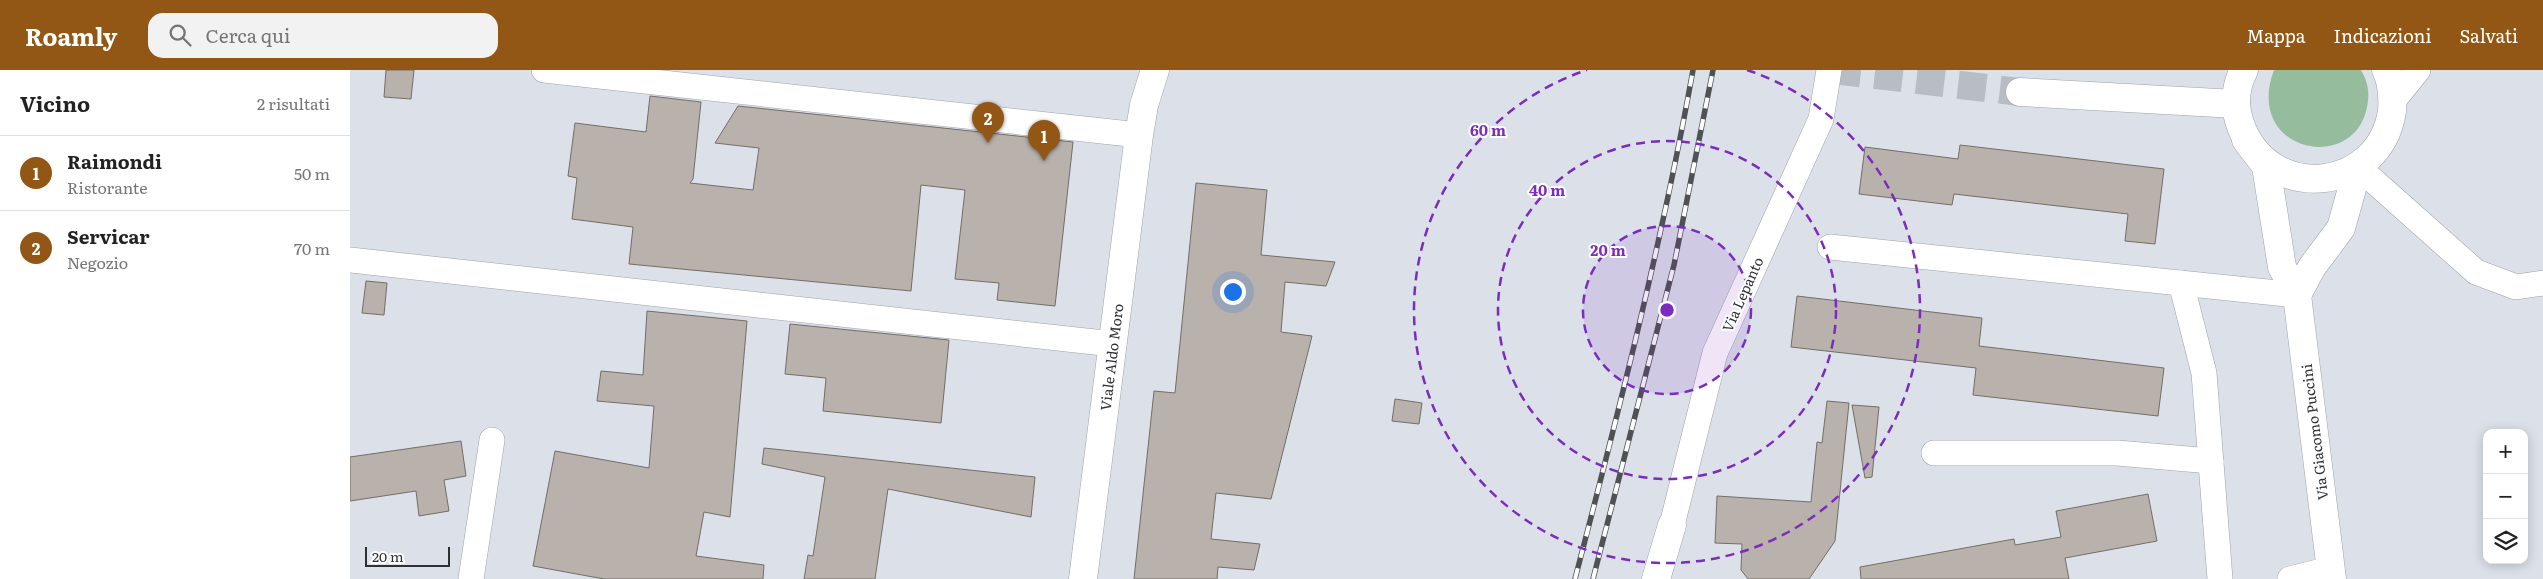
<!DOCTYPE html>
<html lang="it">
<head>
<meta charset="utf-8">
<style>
	:root { --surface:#fff; --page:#f2f2f2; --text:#222; --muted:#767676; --line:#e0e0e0; --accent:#925715 }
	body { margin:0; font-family:Literata,serif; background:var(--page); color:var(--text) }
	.controls { position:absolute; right:15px; bottom:15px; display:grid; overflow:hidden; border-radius:10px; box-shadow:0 2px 12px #0003 }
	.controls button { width:45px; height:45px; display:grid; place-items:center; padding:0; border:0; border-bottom:1px solid var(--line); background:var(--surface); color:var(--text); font:25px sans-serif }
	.scale { position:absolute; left:15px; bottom:12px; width:85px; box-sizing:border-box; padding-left:5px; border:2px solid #2e3033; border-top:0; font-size:14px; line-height:18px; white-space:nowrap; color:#2e3033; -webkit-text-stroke:4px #fff; paint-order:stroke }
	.you { position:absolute; left:882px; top:221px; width:18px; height:18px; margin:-12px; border:4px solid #fff; border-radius:50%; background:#1a73e8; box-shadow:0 0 0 8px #1a73e833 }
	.badge { display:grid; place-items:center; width:32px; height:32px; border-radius:50%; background:var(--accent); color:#fff; font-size:16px; font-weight:700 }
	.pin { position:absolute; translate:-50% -41px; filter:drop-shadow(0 1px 2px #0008) }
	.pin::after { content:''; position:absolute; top:26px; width:18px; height:15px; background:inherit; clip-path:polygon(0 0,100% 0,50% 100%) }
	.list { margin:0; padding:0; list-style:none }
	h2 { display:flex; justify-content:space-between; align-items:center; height:65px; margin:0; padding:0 20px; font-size:21px }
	h2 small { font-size:16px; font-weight:400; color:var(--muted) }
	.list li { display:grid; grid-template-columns:32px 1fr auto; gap:15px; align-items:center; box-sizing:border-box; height:75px; padding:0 20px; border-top:1px solid var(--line) }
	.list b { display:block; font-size:19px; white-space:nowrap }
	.list p { margin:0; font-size:16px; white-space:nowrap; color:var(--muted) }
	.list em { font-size:16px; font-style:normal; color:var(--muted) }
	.icon { flex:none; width:28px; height:28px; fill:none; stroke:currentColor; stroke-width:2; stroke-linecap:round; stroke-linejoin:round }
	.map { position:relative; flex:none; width:2193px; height:509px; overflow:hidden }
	header { display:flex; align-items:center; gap:30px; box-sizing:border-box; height:70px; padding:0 25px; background:var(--accent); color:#fff }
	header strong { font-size:24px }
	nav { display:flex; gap:28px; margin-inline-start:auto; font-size:18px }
	.search { width:350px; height:45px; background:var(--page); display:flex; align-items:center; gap:12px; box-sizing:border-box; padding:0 18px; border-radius:15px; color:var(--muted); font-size:19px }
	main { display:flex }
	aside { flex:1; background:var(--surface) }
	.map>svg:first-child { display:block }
	.grass { fill:#95bc9d }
	.building { fill:#b9b1ab; stroke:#746d67 }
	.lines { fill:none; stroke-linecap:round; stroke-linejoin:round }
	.secondary-tunnel { stroke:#b8bdc5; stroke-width:28; stroke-dasharray:28 14; stroke-linecap:butt }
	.street-casing { stroke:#9ea3ab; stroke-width:26 }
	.secondary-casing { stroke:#9ea3ab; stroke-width:29 }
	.street { stroke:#fff; stroke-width:25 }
	.secondary { stroke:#fff; stroke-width:28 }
	.rail-casing { stroke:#4e5155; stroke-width:5.5 }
	.rail { stroke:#fff; stroke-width:4; stroke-dasharray:11; stroke-linecap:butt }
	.ring { fill:none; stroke:#7b2cbf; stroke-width:2.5; stroke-dasharray:9 6 }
	.labels { text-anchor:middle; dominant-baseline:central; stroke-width:4; stroke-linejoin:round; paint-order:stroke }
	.street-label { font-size:14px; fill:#2e3033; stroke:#fff }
	.centre { fill:#7b2cbf; stroke:#fff; stroke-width:2.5 }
	.ring-label { font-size:15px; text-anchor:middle; font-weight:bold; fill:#7b2cbf; stroke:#fff; stroke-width:4; stroke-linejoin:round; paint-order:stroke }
</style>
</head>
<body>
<header>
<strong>Roamly</strong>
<div class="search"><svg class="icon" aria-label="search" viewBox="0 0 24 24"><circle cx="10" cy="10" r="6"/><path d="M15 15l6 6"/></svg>Cerca qui</div>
<nav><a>Mappa</a><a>Indicazioni</a><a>Salvati</a></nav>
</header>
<main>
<aside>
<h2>Vicino<small>2 risultati</small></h2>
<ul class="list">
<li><span class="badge">1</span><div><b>Raimondi</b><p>Ristorante</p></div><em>50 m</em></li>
<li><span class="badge">2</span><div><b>Servicar</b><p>Negozio</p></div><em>70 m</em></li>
</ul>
</aside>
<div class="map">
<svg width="2193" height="509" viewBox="0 0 2193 509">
	<rect width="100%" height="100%" fill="#dbe0e9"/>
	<!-- grass -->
	<path class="grass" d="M 1924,0 L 2011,0 C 2018,12 2020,23 2017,37 C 2004,105 1893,82 1924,0 Z"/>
	<!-- building -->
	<g class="building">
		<path d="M 36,0 L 64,0 L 61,29 L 34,27 Z"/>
		<path d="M 300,26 L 351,32 L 343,109 L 340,113 L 403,120 L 409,78 L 365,73 L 388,36 L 723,72 L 705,236 L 647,230 L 649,213 L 605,209 L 615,120 L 571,115 L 561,221 L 279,194 L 283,157 L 222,149 L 227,108 L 218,106 L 225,53 L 296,62 Z"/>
		<path d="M 1610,75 L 1814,99 L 1805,174 L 1775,171 L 1778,144 L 1604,124 L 1602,135 L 1509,124 L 1515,77 L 1608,89 Z"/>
		<path d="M 846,113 L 917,120 L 911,185 L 985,192 L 976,216 L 935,212 L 931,262 L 962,266 L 921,429 L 866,423 L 861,469 L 910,474 L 904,500 L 868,497 L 867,509 L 784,509 L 804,321 L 825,323 Z"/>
		<path d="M 16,211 L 37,213 L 34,245 L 12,243 Z"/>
		<path d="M 1447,226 L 1632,248 L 1629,276 L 1814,298 L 1808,346 L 1623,325 L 1626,298 L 1441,277 Z"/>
		<path d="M 297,241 L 397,251 L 380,447 L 354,442 L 346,486 L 414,495 L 413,509 L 254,509 L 183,496 L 205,381 L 299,398 L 304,336 L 247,331 L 251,301 L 293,305 Z"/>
		<path d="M 440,254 L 599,270 L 591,353 L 473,341 L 476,308 L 435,304 Z"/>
		<path d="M 1045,329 L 1072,333 L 1069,354 L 1042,351 Z"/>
		<path d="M 1477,331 L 1499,333 L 1485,471 L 1459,509 L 1398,509 L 1391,500 L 1392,474 L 1365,473 L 1367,426 L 1461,432 L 1467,372 L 1472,373 Z"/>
		<path d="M 1502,335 L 1529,337 L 1522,407 L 1515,408 Z"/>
		<path d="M 111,371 L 116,406 L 94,410 L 99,441 L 69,446 L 66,421 L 0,431 L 0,387 Z"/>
		<path d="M 414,378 L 685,407 L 681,447 L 538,419 L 525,509 L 454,509 L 458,485 L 463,486 L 475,407 L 412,394 Z"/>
		<path d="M 1798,424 L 1807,471 L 1715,488 L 1719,509 L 1511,509 L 1510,497 L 1664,469 L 1665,475 L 1711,467 L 1706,441 Z"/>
	</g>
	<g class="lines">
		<!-- secondary-tunnel -->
		<path class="secondary-tunnel" d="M 1483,0 L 1670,22"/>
		<!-- street casing -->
		<g class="street-casing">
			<g id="street">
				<path d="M 194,0 L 789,65"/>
				<path d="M 2043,31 L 2068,0"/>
				<path d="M 2008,97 L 2126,202 L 2166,217 L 2193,213"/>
				<path d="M 1480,177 L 1947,225"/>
				<path d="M 0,190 L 763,274"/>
				<path d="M 1831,213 L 1854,303 L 1870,509"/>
				<path d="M 1584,383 L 1767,383 L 1861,391"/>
				<path d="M 1322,455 L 1365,283 L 1471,49 L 1479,0"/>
				<path d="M 121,509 L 142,370"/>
				<path d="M 1940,509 L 1980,499"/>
			</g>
		</g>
		<!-- secondary casing -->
		<g class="secondary-casing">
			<g id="secondary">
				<path d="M 1894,0 C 1884,19 1884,40 1892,59 C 1923,134 2030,121 2042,41 C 2043,29 2042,11 2036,0"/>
				<path d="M 1670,22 L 1886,34"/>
				<path d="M 1896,70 L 1916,96 L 1932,197 L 1947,225 L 1982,509"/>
				<path d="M 1947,225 L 1962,197 L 1991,158 L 2008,97"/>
				<path d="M 733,509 L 789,65 L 794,35 L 805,0"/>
				<path d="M 1306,509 L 1322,455"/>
			</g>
		</g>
		<!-- street -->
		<use href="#street" class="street"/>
		<!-- secondary -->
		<use href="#secondary" class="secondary"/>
		<!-- rail casing -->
		<g class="rail-casing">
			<g id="rail">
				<path d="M 1225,509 C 1269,340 1312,172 1343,0"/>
				<path d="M 1243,509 L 1324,195 L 1363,0"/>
			</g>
		</g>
		<!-- rail -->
		<use href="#rail" class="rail"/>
	</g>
	<!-- distance rings -->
	<circle cx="1317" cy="240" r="84" fill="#7b2cbf" fill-opacity=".12"/>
	<g class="ring">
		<circle cx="1317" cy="240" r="84"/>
		<circle cx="1317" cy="240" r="169"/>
		<path d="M1397 0A253 253 0 1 1 1237 0"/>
	</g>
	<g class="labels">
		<!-- street labels -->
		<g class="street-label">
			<text transform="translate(1392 224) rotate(-66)">Via Lepanto</text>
			<text transform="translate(761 287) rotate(-83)">Viale Aldo Moro</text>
			<text transform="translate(1964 362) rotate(-97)">Via Giacomo Puccini</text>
		</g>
	</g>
	<circle cx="1317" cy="240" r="8" class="centre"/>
	<g class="ring-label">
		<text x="1138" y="66">60 m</text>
		<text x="1197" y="126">40 m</text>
		<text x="1258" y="186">20 m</text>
	</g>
</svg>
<div class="controls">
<button>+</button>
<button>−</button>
<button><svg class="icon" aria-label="layers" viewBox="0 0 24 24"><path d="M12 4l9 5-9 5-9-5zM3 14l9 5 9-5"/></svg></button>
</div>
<div class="scale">20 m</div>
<div class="you"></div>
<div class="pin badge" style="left:694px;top:91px">1</div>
<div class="pin badge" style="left:638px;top:73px">2</div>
</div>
</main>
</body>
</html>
